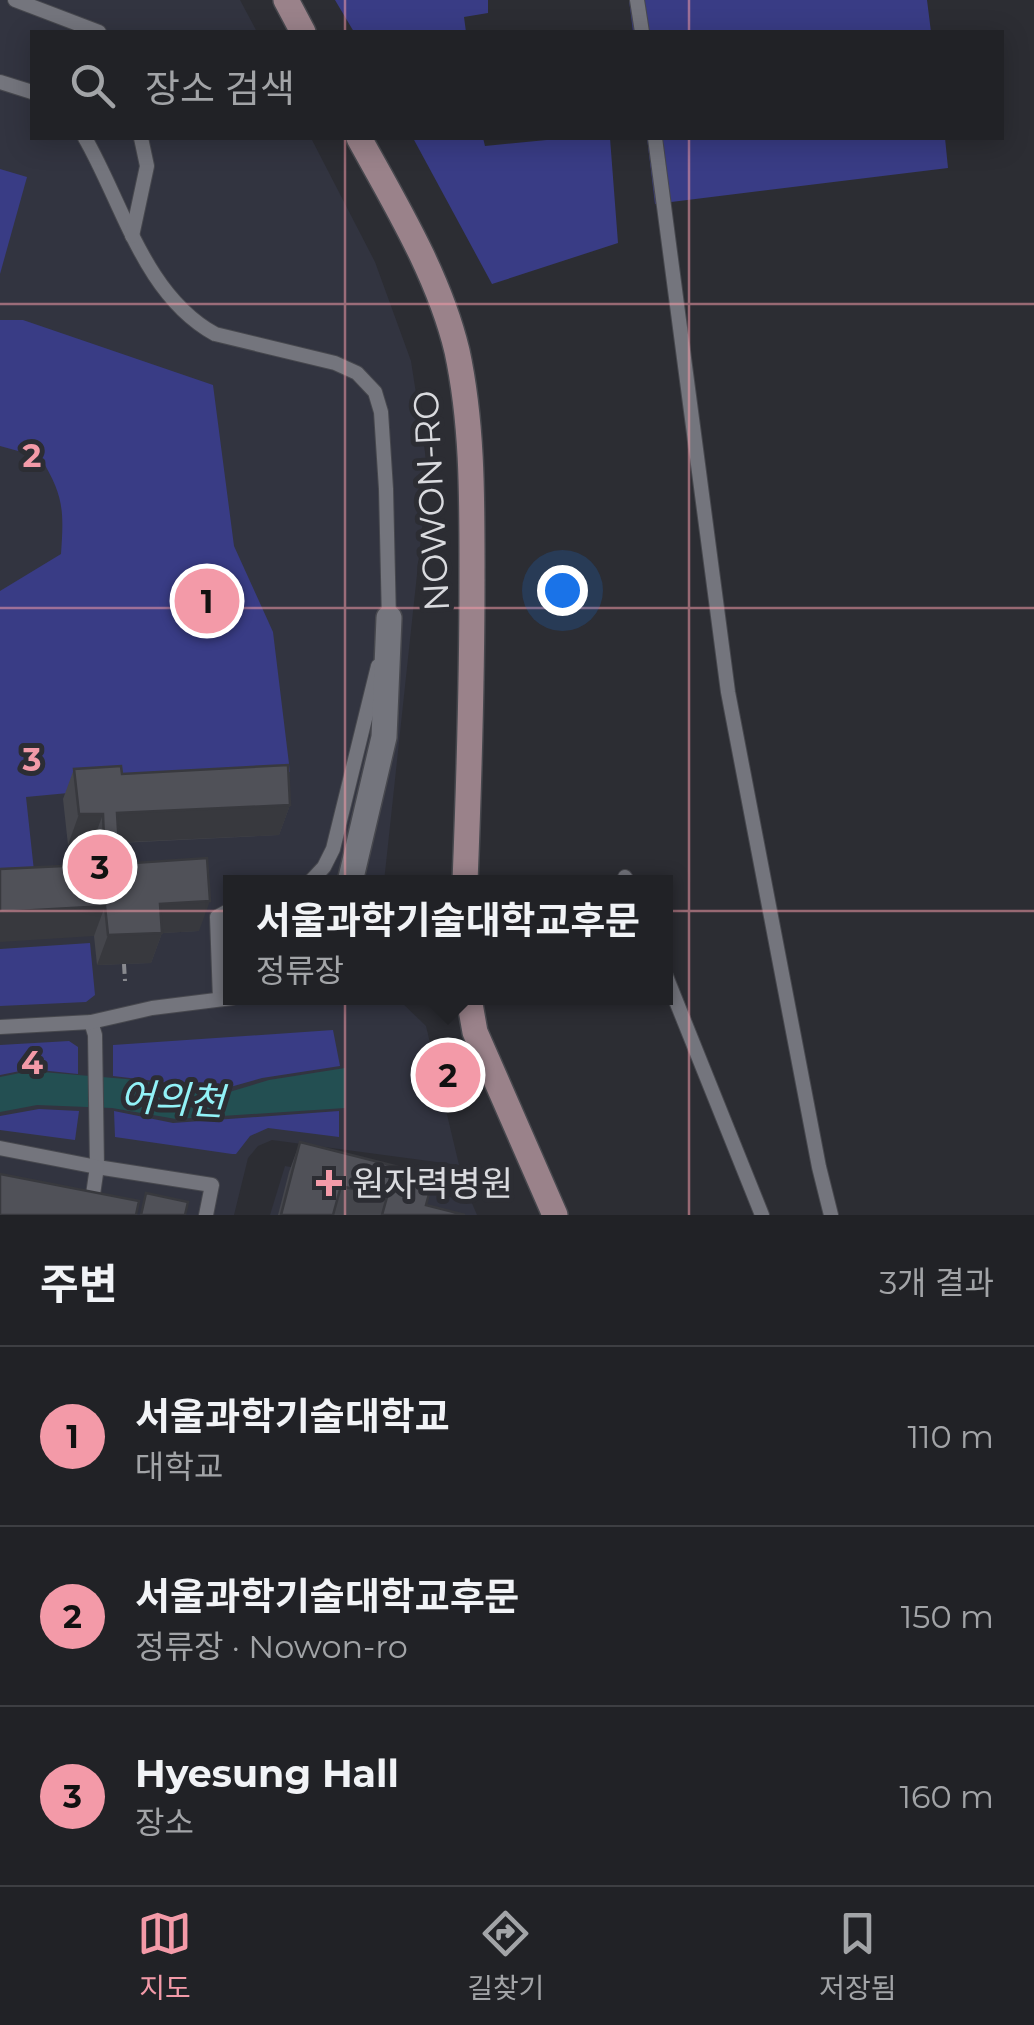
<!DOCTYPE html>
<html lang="ko">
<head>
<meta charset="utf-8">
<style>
	:root { --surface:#212226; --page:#292a2e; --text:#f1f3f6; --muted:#a2a4a7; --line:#3e3f43; --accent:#f39aa8 }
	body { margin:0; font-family:Montserrat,"Noto Sans KR",sans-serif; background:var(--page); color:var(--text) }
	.you { position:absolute; left:562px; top:590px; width:35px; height:35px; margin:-25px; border:8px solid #fff; border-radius:50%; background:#1a73e8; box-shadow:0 0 0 15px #1a73e833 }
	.badge { display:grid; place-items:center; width:65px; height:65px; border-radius:50%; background:var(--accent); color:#111; font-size:32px; font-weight:700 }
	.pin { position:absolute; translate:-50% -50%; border:5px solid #fff; box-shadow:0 2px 10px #0006 }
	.popup { position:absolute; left:223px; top:875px; width:450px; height:130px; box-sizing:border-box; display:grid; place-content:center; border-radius:0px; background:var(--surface); filter:drop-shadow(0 2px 8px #0005); font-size:32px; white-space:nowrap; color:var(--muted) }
	.popup b { font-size:38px; color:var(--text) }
	.popup::after { content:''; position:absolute; left:50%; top:100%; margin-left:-20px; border:20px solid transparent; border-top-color:var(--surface) }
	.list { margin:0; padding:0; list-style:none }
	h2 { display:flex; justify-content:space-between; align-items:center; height:130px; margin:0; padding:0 40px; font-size:42px }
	h2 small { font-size:32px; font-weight:400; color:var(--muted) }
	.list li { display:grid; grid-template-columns:65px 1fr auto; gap:30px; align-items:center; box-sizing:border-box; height:180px; padding:0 40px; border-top:2px solid var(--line) }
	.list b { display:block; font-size:38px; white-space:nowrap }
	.list p { margin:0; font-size:32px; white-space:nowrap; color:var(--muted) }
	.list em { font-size:32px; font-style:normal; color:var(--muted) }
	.icon { flex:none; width:55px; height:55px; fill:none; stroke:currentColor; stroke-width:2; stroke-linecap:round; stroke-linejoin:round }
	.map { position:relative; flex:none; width:1034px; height:1215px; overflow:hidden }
	.search { position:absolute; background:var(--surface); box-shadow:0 5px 25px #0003; left:30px; right:30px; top:30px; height:110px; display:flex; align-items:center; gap:25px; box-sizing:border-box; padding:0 35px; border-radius:0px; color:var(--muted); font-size:38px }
	.sheet { height:670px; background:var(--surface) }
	nav { display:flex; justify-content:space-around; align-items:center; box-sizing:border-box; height:140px; border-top:2px solid var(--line); background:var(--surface); font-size:28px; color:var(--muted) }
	nav a { display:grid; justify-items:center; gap:5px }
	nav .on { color:var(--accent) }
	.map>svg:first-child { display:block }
	.built { fill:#323440 }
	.green { fill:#393c85 }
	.water { fill:#234f52 }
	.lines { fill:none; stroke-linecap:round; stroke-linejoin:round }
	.lane-casing { stroke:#47484e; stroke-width:16 }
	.street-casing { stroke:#47484e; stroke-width:28 }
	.secondary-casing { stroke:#47484e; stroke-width:28 }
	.path { stroke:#898a8f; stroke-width:4; stroke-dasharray:10 5; stroke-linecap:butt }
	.lane { stroke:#74757d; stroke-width:14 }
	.street { stroke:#74757d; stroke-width:25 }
	.secondary { stroke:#9a828a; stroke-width:25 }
	.wall { fill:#45464c }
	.shaded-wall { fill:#38393e }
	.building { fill:#505158; stroke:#38393e; stroke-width:2.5 }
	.grid { fill:none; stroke:#f39aa8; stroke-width:2.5; stroke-opacity:0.55 }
	.poi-dot { fill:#f39aa8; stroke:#2c2d33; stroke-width:4 }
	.labels { text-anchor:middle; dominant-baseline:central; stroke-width:10; stroke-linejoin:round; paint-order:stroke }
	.street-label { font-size:35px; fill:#dadbdf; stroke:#2c2d33 }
	.poi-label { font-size:35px; fill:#dadbdf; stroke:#2c2d33; text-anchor:start }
	.water-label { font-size:38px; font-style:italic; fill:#92f2f7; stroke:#2c2d33 }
	.grid-label { font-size:32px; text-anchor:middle; font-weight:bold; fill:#f39aa8; stroke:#2c2d33; stroke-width:10; stroke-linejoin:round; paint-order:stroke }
</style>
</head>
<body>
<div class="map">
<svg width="1034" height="1215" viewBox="0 0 1034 1215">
	<rect width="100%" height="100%" fill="#2c2d33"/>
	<!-- built -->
	<g class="built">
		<path d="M 0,0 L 240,0 L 257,32 L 32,32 L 32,138 L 311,138 L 375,262 L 411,361 L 428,472 L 384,882 L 230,882 L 230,998 L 397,998 L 426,1026 L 459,1165 L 272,1140 L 258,1146 L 248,1158 L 234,1215 L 0,1215 Z"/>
		<path d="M 285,1166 L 471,1201 L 477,1215 L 270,1215 Z"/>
	</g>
	<!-- green -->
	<g class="green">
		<path d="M 335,0 L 488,0 L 488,13 L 464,17 L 466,32 L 354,32 Z"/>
		<path d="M 629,0 L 927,0 L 931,32 L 633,32 Z"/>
		<path d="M 413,138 L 483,138 L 485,146 L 567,138 L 610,138 L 618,243 L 492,284 Z"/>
		<path d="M 647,138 L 945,138 L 948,168 L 655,204 Z"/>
		<path d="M 0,169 L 27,177 L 0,274 Z"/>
		<path d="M 0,320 L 23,320 L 213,385 L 234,546 L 273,632 L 290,772 L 26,797 L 34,871 L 0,871 L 0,591 L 61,554 C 64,511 64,495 40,457 L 0,446 Z"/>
		<path d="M 90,943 L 95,995 L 86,1002 L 0,1006 L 0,949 Z"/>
		<path d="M 333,1030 L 340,1066 L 262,1078 L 223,1089 L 113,1076 L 113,1045 Z"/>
		<path d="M 69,1041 L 78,1047 L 78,1074 L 30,1069 L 0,1075 L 0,1045 Z"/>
		<path d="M 39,1109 L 79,1111 L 75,1140 L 0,1130 L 0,1116 Z"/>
		<path d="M 114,1111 L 173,1123 L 339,1111 L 339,1137 L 268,1128 L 250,1136 L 236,1154 L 232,1154 L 115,1137 Z"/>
	</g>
	<!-- water -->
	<path class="water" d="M 345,1068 L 345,1108 L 176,1119 L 112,1108 L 37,1105 L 0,1112 L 0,1077 L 30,1071 L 126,1079 L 226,1093 L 269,1080 Z"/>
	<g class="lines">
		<!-- lane casing -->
		<g class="lane-casing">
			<g id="lane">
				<path d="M 15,0 L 99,32"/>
				<path d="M 637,0 L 642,32"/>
				<path d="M 0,82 L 32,92"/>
				<path d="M 85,138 C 123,204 144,295 215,334 L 335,363 L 357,373 L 375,392 L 381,412 L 386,489 L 389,621"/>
				<path d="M 655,138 L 728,692 L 819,1167 L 831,1215"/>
				<path d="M 132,236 L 147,166 L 141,138"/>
				<path d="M 625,877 L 628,882"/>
				<path d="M 310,882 L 324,867 L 333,849 L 378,666"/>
				<path d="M 666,976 L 762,1215"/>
				<path d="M 220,999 L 217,917 L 230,910"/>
				<path d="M 91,1022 L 95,1035 L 97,1167 L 212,1185 L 206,1215"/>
				<path d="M 0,1027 L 91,1022 L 152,1008 L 232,998"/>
				<path d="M 0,1148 L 97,1167 L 90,1215"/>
			</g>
		</g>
		<!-- street casing -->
		<g class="street-casing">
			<path id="street" d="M 350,882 L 384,737 L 389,618"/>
		</g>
		<!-- secondary casing -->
		<g class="secondary-casing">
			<g id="secondary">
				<path d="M 286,0 L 303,32"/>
				<path d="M 359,138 C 396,205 439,276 457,351 C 473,425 472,503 472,579 C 472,680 469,781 465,882"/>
				<path d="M 469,998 L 475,1032 L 555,1215"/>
			</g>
		</g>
		<!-- path -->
		<path class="path" d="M 124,964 L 125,981"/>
		<!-- lane -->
		<use href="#lane" class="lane"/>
		<!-- street -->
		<use href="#street" class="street"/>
		<!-- secondary -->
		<use href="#secondary" class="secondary"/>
	</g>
	<!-- wall -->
	<g class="wall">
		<path d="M 74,769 L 122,774 L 290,805 L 279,835 L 119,843 L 120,864 L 199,931 L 162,933 L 151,963 L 97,965 L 94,936 L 92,844 L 68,845 L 63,799 Z"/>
		<path d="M 300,1142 L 426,1205 L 465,1215 L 278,1215 L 289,1172 Z"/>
	</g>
	<!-- shaded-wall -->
	<g class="shaded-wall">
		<path d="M 290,805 L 279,835 L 106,843 L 117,813 Z"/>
		<path d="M 79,814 L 103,814 L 92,844 L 68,845 Z"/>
		<path d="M 210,901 L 199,931 L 162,933 L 151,963 L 97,965 L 108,935 L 160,904 Z"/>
		<path d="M 105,906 L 94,936 L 0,942 L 0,912 Z"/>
	</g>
	<!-- building -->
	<g class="building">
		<path d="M 288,765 L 290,805 L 117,813 L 120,864 L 207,858 L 210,901 L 160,904 L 162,933 L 108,935 L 105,906 L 0,912 L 0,869 L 105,864 L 103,814 L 79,814 L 74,769 L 121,766 L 122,774 Z"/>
		<path d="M 300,1142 L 434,1176 L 426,1205 L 465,1215 L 382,1215 L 387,1197 L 341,1186 L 333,1215 L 281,1215 Z"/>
		<path d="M 0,1174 L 139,1201 L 136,1215 L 0,1215 Z"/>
		<path d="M 146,1193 L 188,1202 L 185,1215 L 141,1215 Z"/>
	</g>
	<!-- grid -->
	<path class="grid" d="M 345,0 L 345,32M 689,0 L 689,32M 345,138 L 345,1215M 689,138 L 689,1215M 0,304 L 1034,304M 0,608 L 1034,608M 0,911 L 1034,911"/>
	<!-- markers -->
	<path class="poi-dot" d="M324 1168h10v10h10v10h-10v10h-10v-10h-10v-10h10z"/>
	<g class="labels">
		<!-- street labels -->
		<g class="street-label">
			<text transform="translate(431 501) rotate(-93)">NOWON-RO</text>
		</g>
		<!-- poi labels -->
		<g class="poi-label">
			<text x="352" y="1183">원자력병원</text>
		</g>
		<!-- water labels -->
		<g class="water-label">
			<text transform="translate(172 1099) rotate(3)">어의천</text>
		</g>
	</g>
	<g class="grid-label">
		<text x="32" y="467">2</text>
		<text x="32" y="771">3</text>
		<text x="32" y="1074">4</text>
	</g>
</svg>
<div class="you"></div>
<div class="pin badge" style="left:207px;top:601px">1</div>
<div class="pin badge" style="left:448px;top:1075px">2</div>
<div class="popup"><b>서울과학기술대학교후문</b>정류장</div>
<div class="pin badge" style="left:100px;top:867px">3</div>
<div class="search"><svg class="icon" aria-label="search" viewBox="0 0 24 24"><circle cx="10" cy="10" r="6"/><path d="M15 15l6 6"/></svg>장소 검색</div>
</div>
<section class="sheet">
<h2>주변<small>3개 결과</small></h2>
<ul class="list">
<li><span class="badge">1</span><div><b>서울과학기술대학교</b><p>대학교</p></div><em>110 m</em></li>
<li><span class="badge">2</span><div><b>서울과학기술대학교후문</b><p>정류장 · Nowon-ro</p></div><em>150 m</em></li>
<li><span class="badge">3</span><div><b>Hyesung Hall</b><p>장소</p></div><em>160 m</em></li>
</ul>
</section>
<nav>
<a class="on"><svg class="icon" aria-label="map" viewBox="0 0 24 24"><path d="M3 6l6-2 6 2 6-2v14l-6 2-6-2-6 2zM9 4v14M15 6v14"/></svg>지도</a>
<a><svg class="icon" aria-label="directions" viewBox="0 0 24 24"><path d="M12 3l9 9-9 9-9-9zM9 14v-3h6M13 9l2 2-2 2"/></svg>길찾기</a>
<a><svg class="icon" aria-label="saved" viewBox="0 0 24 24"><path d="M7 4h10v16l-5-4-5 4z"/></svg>저장됨</a>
</nav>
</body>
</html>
